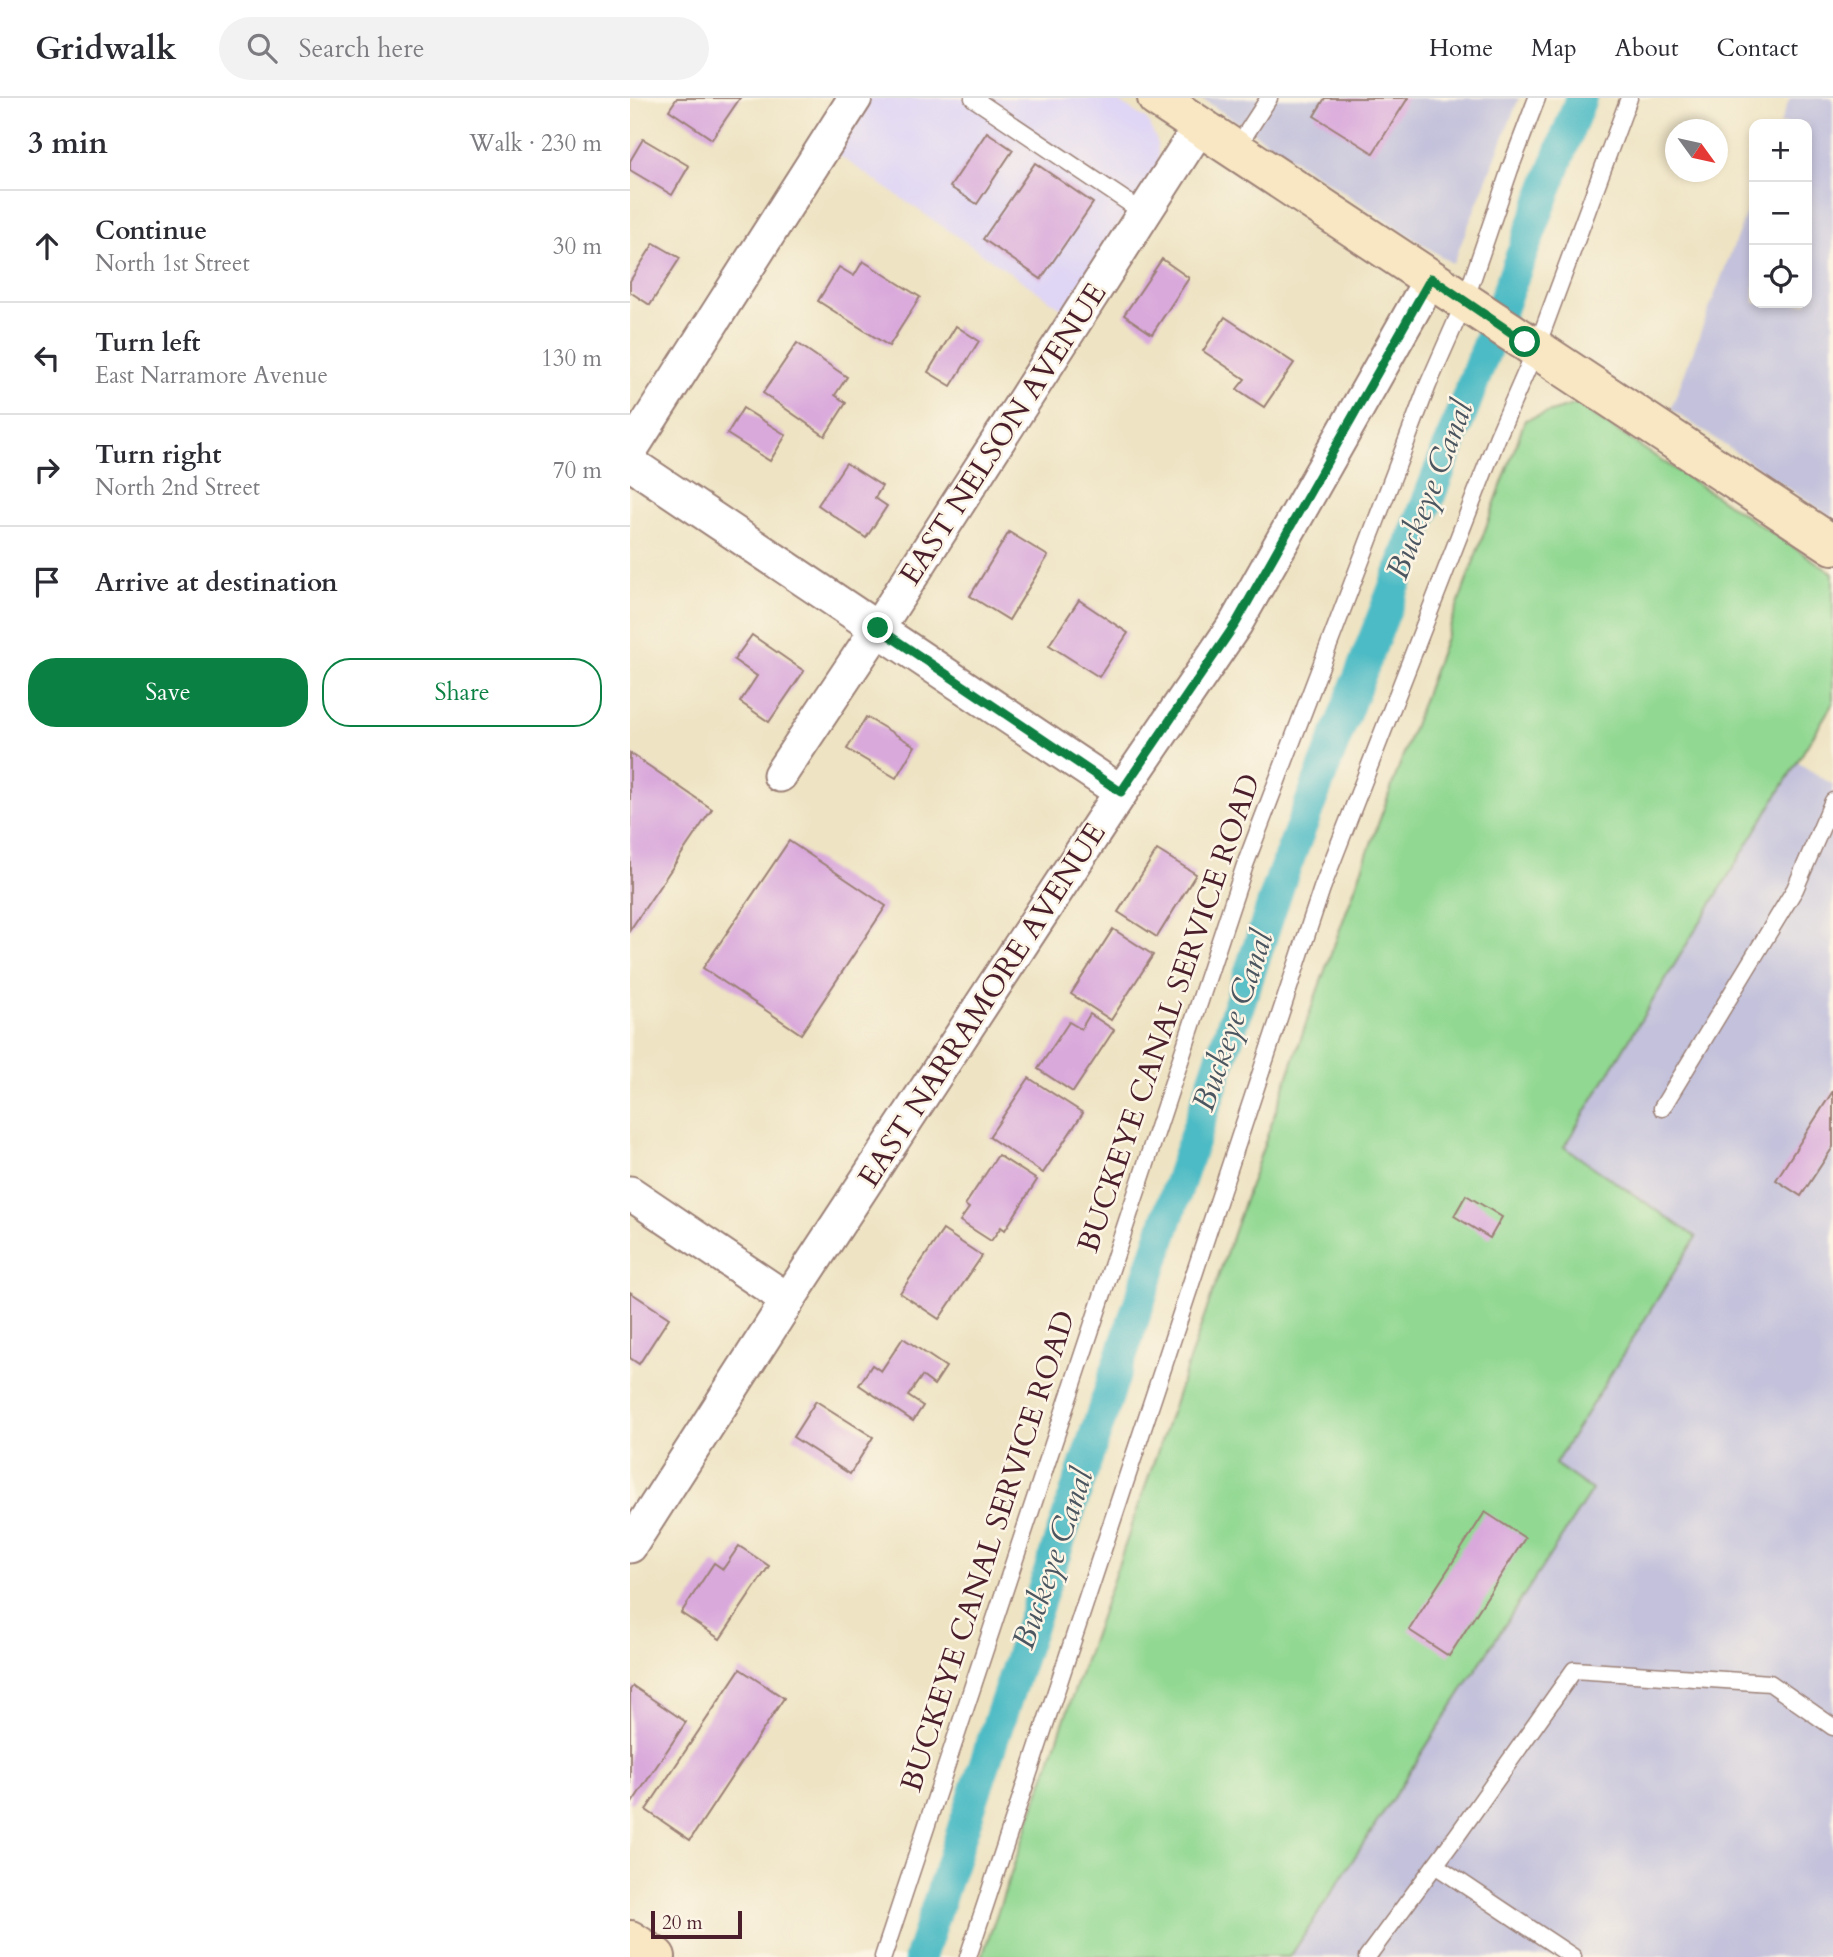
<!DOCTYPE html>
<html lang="en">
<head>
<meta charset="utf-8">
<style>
	:root { --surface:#fff; --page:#f2f2f3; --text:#2b2b33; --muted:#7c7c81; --line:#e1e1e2; --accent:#0b8043 }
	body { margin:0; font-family:Cardo,serif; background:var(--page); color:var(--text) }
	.controls { position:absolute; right:21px; top:21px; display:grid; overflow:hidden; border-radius:14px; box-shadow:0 4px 10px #0003 }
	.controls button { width:63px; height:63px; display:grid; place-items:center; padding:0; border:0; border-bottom:2px solid var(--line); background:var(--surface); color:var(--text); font:35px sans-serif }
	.compass { position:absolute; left:1035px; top:21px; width:63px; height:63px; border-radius:50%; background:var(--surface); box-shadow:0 4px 10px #0003; rotate:123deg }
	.scale { position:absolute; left:21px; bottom:18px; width:91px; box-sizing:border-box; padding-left:7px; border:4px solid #4a1f2b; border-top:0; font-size:19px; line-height:24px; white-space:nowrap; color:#4a1f2b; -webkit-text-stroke:5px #fcf5e5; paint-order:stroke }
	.stop { position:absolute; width:21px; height:21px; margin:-16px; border:5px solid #0b8043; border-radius:50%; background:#fff }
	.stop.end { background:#0b8043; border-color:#fff; box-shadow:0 2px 7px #0008 }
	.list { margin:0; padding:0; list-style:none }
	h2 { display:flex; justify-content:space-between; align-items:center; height:91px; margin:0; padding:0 28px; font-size:30px }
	h2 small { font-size:23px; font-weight:400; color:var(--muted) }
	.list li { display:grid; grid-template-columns:46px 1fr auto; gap:21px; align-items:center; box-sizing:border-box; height:112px; padding:0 28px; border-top:2px solid var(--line) }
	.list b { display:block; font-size:26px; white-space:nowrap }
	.list p { margin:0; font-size:23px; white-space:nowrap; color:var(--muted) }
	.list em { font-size:23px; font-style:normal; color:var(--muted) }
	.actions { display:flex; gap:14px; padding:21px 28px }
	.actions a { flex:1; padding:16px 0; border:2px solid var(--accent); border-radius:28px; text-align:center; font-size:24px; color:var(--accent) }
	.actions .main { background:var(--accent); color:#fff }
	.icon { flex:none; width:38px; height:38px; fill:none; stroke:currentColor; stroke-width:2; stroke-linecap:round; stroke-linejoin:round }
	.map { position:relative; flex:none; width:1203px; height:1859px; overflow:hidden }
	header { display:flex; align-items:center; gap:42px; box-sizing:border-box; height:98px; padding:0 35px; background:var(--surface); border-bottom:2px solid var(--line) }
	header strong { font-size:33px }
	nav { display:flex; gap:38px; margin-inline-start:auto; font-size:24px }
	.search { width:490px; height:63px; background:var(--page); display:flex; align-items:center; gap:18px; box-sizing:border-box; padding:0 24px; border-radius:38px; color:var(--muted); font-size:26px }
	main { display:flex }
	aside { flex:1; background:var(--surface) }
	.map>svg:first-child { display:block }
	.built { fill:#dfd5f5 }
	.industrial { fill:#c3c1db }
	.green { fill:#91d892; stroke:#6e7c5e; stroke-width:2 }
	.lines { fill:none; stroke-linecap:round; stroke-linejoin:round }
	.canal { stroke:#4dbbc5; stroke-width:32 }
	.building { fill:#d9a9db }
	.lane-casing { stroke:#9c8177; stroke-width:19 }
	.street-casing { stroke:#9c8177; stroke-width:37 }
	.secondary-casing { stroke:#9c8177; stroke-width:42 }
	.lane { stroke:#fff; stroke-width:16 }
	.street { stroke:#fff; stroke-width:33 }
	.secondary { stroke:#f9e7c3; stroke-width:38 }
	.route { stroke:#0b8043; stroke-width:9 }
	.labels { text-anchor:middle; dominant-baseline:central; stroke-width:5; stroke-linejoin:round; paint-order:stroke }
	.street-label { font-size:30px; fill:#4a1f2b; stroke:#fcf5e5 }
	.water-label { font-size:32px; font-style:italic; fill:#4b5661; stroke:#fcf5e5 }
</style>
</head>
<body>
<header>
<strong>Gridwalk</strong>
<div class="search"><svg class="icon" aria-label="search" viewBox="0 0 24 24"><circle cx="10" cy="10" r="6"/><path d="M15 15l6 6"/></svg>Search here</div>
<nav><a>Home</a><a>Map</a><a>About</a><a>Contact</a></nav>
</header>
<main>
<aside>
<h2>3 min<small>Walk · 230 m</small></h2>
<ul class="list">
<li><svg class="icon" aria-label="ahead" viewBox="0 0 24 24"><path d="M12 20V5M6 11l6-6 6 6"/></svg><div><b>Continue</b><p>North 1st Street</p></div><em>30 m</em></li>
<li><svg class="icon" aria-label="left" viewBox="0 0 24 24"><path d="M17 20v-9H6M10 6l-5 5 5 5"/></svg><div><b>Turn left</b><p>East Narramore Avenue</p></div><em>130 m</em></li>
<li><svg class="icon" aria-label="right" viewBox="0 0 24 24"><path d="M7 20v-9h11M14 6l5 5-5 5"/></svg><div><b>Turn right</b><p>North 2nd Street</p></div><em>70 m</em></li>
<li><svg class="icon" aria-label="arrive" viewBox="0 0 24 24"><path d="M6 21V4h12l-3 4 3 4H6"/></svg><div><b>Arrive at destination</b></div></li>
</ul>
<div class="actions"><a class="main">Save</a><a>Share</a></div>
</aside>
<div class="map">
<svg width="1203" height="1859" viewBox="0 0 1203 1859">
	<rect width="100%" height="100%" fill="#fcf5e5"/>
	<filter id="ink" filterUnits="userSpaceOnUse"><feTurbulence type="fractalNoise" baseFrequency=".0143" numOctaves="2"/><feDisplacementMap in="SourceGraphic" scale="14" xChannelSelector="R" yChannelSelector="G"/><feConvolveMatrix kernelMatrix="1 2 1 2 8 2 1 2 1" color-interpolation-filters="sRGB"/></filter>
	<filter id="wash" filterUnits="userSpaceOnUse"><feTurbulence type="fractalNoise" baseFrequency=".00686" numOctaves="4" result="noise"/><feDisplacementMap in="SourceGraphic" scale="28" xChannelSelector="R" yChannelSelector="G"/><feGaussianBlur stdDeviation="1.57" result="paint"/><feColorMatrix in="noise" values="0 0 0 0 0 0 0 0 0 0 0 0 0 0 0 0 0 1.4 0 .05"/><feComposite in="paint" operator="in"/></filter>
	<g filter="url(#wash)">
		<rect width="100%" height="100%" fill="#eee3c3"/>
		<!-- built -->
		<path class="built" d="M 239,0 L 483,0 L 517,22 L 527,43 L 529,65 L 433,211 L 204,54 Z"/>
		<!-- industrial -->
		<g class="industrial">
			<path d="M 571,0 L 889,0 L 823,166 Z"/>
			<path d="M 1160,0 L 1203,0 L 1203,420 L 1041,311 L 1124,94 L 1124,205 L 1177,205 L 1177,26 L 1150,26 Z"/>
			<path d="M 1167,664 L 1203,687 L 1203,1859 L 660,1859 L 962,1392 L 925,1366 L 1066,1139 L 934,1050 Z"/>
		</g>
		<!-- green -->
		<path class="green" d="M 946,306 L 1203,475 L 1203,605 L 934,1049 L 1066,1139 L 925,1366 L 962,1392 L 660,1859 L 352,1859 L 686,897 L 895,322 Z"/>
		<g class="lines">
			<!-- canal -->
			<path class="canal" d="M 290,1859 L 652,778 L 822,340 L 951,0"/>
		</g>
		<g id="blocks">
			<!-- building -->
			<g class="building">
				<path d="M 47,0 L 110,0 L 82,41 L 39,12 Z"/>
				<path d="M 695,0 L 778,0 L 743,55 L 684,18 Z"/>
				<path d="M 357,34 L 383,52 L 347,106 L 320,89 Z"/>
				<path d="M 13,41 L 59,68 L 42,97 L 0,72 L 0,63 Z"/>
				<path d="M 405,65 L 463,105 L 411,181 L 353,141 Z"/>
				<path d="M 24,145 L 50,160 L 20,207 L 0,194 L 0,183 Z"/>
				<path d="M 532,161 L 559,180 L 522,236 L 494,217 Z"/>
				<path d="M 233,163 L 290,199 L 259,248 L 188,203 L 209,169 L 224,178 Z"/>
				<path d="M 595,219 L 664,265 L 634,309 L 607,291 L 615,281 L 573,253 Z"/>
				<path d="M 326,228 L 349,243 L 321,288 L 298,274 Z"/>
				<path d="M 167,245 L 217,279 L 205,297 L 216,305 L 195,338 L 133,295 Z"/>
				<path d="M 113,310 L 156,337 L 140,363 L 97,336 Z"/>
				<path d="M 216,365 L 252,388 L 245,400 L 257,408 L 236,440 L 188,407 Z"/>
				<path d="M 379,434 L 418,458 L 379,522 L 340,498 Z"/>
				<path d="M 449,502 L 498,535 L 469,579 L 419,547 Z"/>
				<path d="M 122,537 L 174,573 L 139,624 L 110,604 L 127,578 L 104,562 Z"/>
				<path d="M 236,619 L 285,648 L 266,680 L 217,651 Z"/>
				<path d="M 0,655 L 82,711 L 0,832 Z"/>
				<path d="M 159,743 L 256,808 L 171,936 L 73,870 Z"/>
				<path d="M 527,752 L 566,776 L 527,839 L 488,814 Z"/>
				<path d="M 483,831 L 523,857 L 481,922 L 441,896 Z"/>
				<path d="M 460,916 L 484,932 L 443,994 L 408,971 L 439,924 L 451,931 Z"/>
				<path d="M 399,980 L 453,1015 L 413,1075 L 359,1039 Z"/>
				<path d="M 1203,993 L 1203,1049 L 1171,1098 L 1146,1082 Z"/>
				<path d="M 368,1057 L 407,1082 L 375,1132 L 371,1129 L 361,1143 L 330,1123 L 339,1110 L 335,1107 Z"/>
				<path d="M 836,1097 L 872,1119 L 860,1140 L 824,1118 Z"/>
				<path d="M 313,1132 L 352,1158 L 309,1221 L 270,1195 Z"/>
				<path d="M 0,1194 L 39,1220 L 9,1266 L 0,1260 Z"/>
				<path d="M 273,1240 L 316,1269 L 304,1287 L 292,1278 L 278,1298 L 293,1308 L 283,1323 L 229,1287 L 242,1267 L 251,1273 Z"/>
				<path d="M 186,1303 L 243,1339 L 220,1376 L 163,1339 Z"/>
				<path d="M 855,1414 L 895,1440 L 819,1558 L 779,1532 Z"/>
				<path d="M 109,1448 L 139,1468 L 90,1541 L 51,1515 L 84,1465 L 93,1471 Z"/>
				<path d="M 110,1571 L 154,1600 L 60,1742 L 16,1712 Z"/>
				<path d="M 3,1588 L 56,1624 L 2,1705 L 0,1704 L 0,1592 Z"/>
			</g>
		</g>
	</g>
	<g filter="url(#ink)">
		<use href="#blocks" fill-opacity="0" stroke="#9c8177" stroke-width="2"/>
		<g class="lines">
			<!-- lane casing -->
			<g class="lane-casing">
				<g id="lane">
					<path d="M 343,0 L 514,115"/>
					<path d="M 606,51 L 639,0"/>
					<path d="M 1032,1010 L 1165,791 L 1203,703"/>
					<path d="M 805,1767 L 943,1859"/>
					<path d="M 253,1859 L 615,767 L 798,287 L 835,203 L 880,71 L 907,0"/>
					<path d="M 338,1859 L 692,790 L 868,338 L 906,251 L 999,0"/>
					<path d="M 737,1859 L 828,1736 L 944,1572 L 1140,1585 L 1203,1629"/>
				</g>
			</g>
			<!-- street casing -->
			<g class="street-casing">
				<g id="street">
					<path d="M 0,353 L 225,0"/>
					<path d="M 0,365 L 491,694"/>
					<path d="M 150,677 L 248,530 L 570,28"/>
					<path d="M 0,1095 L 158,1202"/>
					<path d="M 0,1448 L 158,1202 L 491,694 L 606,525 L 801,180"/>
				</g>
			</g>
			<!-- secondary casing -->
			<g class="secondary-casing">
				<g id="secondary">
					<path d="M 527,0 L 1203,447"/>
					<path d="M 0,1842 L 26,1859"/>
				</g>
			</g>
			<!-- lane -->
			<use href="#lane" class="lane"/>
			<!-- street -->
			<use href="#street" class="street"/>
			<!-- secondary -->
			<use href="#secondary" class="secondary"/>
		</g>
	</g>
	<g class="lines" filter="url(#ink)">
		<!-- route -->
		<path class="route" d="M 248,530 L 491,694 L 606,525 L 801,180 L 895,244"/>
	</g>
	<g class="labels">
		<!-- street labels -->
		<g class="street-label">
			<text transform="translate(373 336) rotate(-57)">EAST NELSON AVENUE</text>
			<text transform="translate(352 907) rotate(-57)">EAST NARRAMORE AVENUE</text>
			<text transform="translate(539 915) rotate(-71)">BUCKEYE CANAL SERVICE ROAD</text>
			<text transform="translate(358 1453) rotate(-72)">BUCKEYE CANAL SERVICE ROAD</text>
		</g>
		<!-- water labels -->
		<g class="water-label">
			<text transform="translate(800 392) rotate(-69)">Buckeye Canal</text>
			<text transform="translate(603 923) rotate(-71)">Buckeye Canal</text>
			<text transform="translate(423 1461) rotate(-71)">Buckeye Canal</text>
		</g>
	</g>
</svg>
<div class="controls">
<button>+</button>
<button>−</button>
<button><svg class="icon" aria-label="locate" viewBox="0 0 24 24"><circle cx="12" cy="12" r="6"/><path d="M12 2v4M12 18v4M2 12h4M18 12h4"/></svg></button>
</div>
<svg class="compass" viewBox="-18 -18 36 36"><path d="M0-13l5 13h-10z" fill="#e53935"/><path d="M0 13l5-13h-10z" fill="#7c7c81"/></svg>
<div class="scale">20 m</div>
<div class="stop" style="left:895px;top:244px"></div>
<div class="stop end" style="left:248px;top:530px"></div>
</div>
</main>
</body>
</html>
